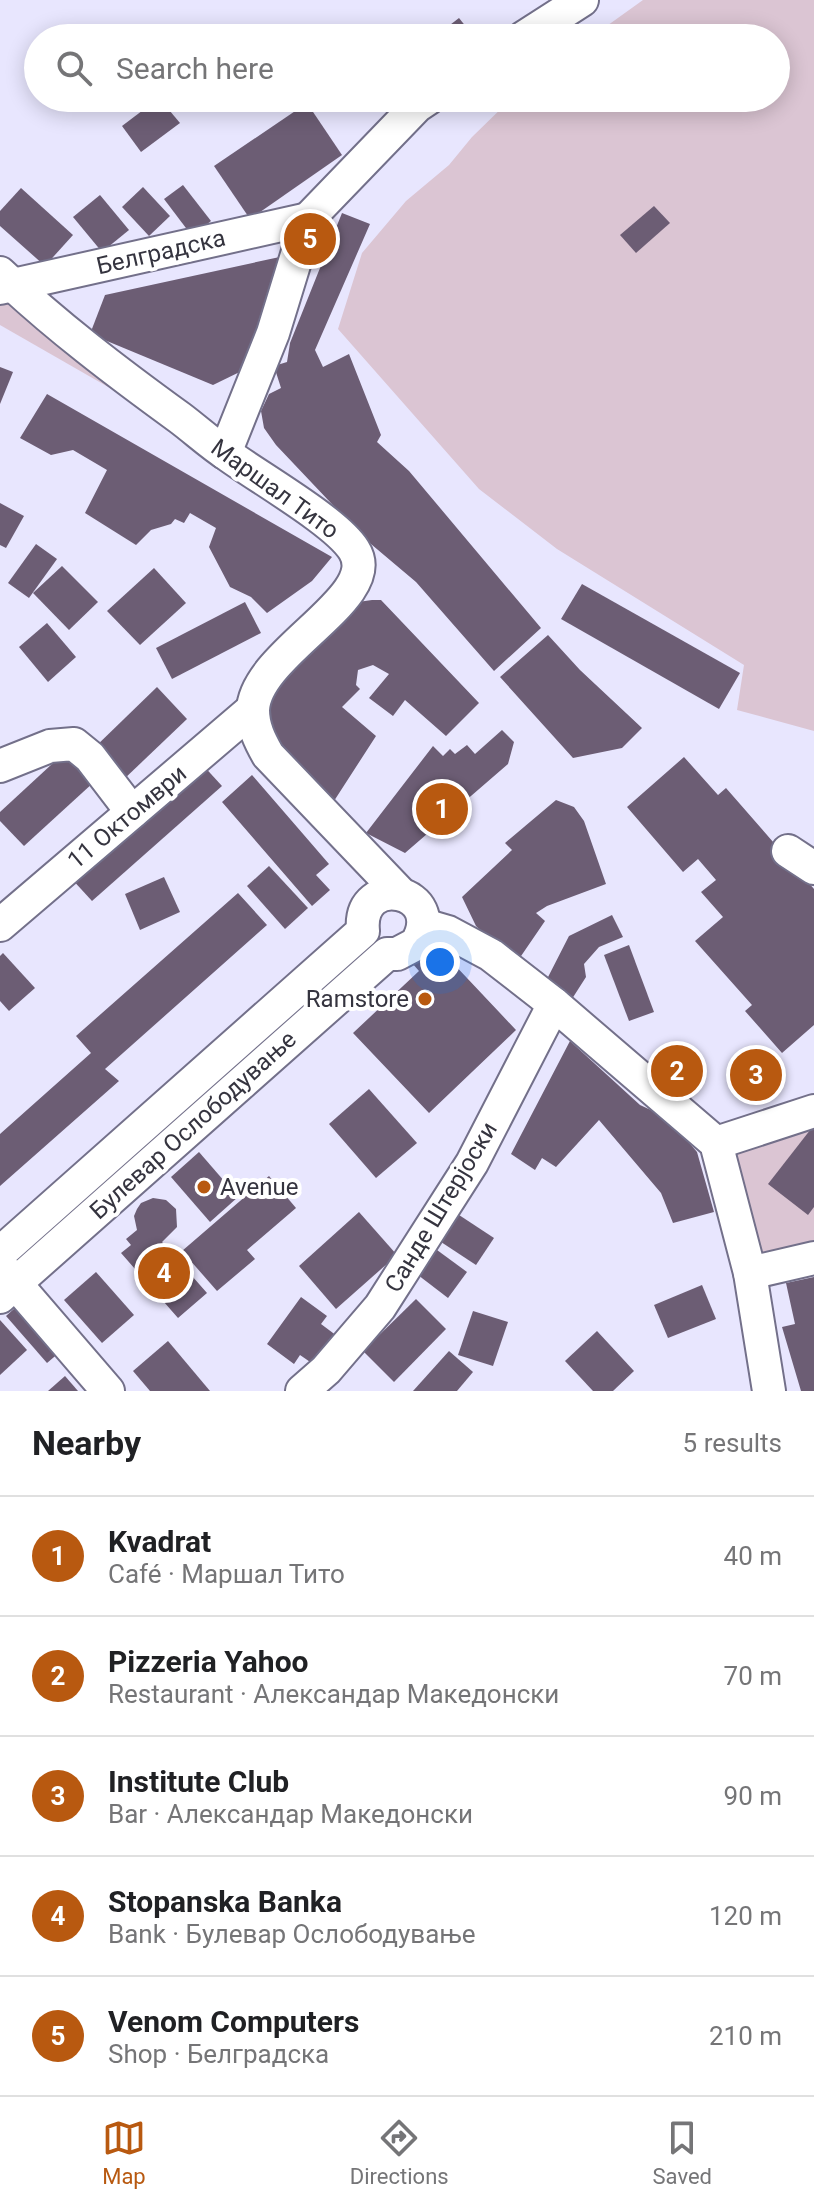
<!DOCTYPE html>
<html lang="en">
<head>
<meta charset="utf-8">
<style>
	:root { --surface:#fff; --page:#f6f6f6; --text:#202124; --muted:#757577; --line:#e0e0e0; --accent:#b85910 }
	body { margin:0; font-family:Roboto,sans-serif; background:var(--page); color:var(--text) }
	.you { position:absolute; left:440px; top:962px; width:28px; height:28px; margin:-20px; border:6px solid #fff; border-radius:50%; background:#1a73e8; box-shadow:0 0 0 12px #1a73e833 }
	.badge { display:grid; place-items:center; width:52px; height:52px; border-radius:50%; background:var(--accent); color:#fff; font-size:26px; font-weight:700 }
	.pin { position:absolute; translate:-50% -50%; border:4px solid #fff; box-shadow:0 2px 8px #0006 }
	.list { margin:0; padding:0; list-style:none }
	h2 { display:flex; justify-content:space-between; align-items:center; height:104px; margin:0; padding:0 32px; font-size:34px }
	h2 small { font-size:26px; font-weight:400; color:var(--muted) }
	.list li { display:grid; grid-template-columns:52px 1fr auto; gap:24px; align-items:center; box-sizing:border-box; height:120px; padding:0 32px; border-top:2px solid var(--line) }
	.list b { display:block; font-size:30px; white-space:nowrap }
	.list p { margin:0; font-size:26px; white-space:nowrap; color:var(--muted) }
	.list em { font-size:26px; font-style:normal; color:var(--muted) }
	.icon { flex:none; width:44px; height:44px; fill:none; stroke:currentColor; stroke-width:2; stroke-linecap:round; stroke-linejoin:round }
	.map { position:relative; flex:none; width:814px; height:1391px; overflow:hidden }
	.search { position:absolute; background:var(--surface); box-shadow:0 4px 20px #0003; left:24px; right:24px; top:24px; height:88px; display:flex; align-items:center; gap:20px; box-sizing:border-box; padding:0 28px; border-radius:44px; color:var(--muted); font-size:30px }
	.sheet { height:704px; background:var(--surface) }
	nav { display:flex; justify-content:space-around; align-items:center; box-sizing:border-box; height:112px; border-top:2px solid var(--line); background:var(--surface); font-size:22px; color:var(--muted) }
	nav a { display:grid; justify-items:center; gap:4px }
	nav .on { color:var(--accent) }
	.map>svg:first-child { display:block }
	.green { fill:#dbc5d3 }
	.building { fill:#6c5d74 }
	.lines { fill:none; stroke-linecap:round; stroke-linejoin:round }
	.minor-casing { stroke:#73708a; stroke-width:36 }
	.minor { stroke:#fff; stroke-width:32 }
	.poi-dot { fill:#b85910; stroke:#fff; stroke-width:3 }
	.labels { text-anchor:middle; dominant-baseline:central; stroke-width:8; stroke-linejoin:round; paint-order:stroke }
	.street-label { font-size:24px; fill:#35343f; stroke:#fff }
	.poi-label { font-size:24px; fill:#35343f; stroke:#fff; text-anchor:end }
</style>
</head>
<body>
<div class="map">
<svg width="814" height="1391" viewBox="0 0 814 1391">
	<rect width="100%" height="100%" fill="#e8e6fe"/>
	<!-- green -->
	<g class="green">
		<path d="M 643,0 L 814,0 L 814,731 L 737,710 L 744,665 L 557,549 L 479,489 L 338,329 L 362,253 L 406,201 L 449,165 L 472,137 L 512,98 L 776,98 L 776,38 L 590,38 Z"/>
		<path d="M 11,295 L 150,411 L 0,325 L 0,299 Z"/>
		<path d="M 814,1111 L 814,1258 L 750,1273 L 716,1143 Z"/>
	</g>
	<!-- building -->
	<g class="building">
		<path d="M 459,18 L 475,38 L 433,38 Z"/>
		<path d="M 159,98 L 180,123 L 141,152 L 122,126 Z"/>
		<path d="M 374,98 L 403,98 L 385,112 Z"/>
		<path d="M 307,103 L 342,155 L 250,219 L 214,166 Z"/>
		<path d="M 183,185 L 211,221 L 192,236 L 164,199 Z"/>
		<path d="M 143,187 L 170,216 L 149,236 L 122,207 Z"/>
		<path d="M 21,188 L 73,235 L 45,266 L 0,226 L 0,211 Z"/>
		<path d="M 100,195 L 129,230 L 102,252 L 73,217 Z"/>
		<path d="M 654,206 L 670,223 L 636,253 L 620,235 Z"/>
		<path d="M 342,213 L 370,224 L 315,350 L 323,367 L 349,354 L 381,435 L 377,442 L 409,471 L 541,628 L 494,671 L 416,582 L 365,539 L 276,445 L 264,428 L 261,411 L 269,394 L 281,388 L 274,366 L 287,362 L 290,343 Z"/>
		<path d="M 289,255 L 254,365 L 213,385 L 90,334 L 105,295 Z"/>
		<path d="M 0,367 L 13,372 L 0,404 Z"/>
		<path d="M 47,394 L 332,557 L 312,581 L 267,613 L 251,597 L 230,587 L 209,547 L 216,528 L 190,513 L 184,523 L 175,519 L 171,524 L 151,530 L 136,545 L 85,513 L 107,470 L 73,450 L 51,455 L 20,438 Z"/>
		<path d="M 0,503 L 24,516 L 6,548 L 0,545 Z"/>
		<path d="M 36,544 L 57,559 L 29,598 L 8,583 Z"/>
		<path d="M 62,566 L 98,602 L 69,630 L 33,593 Z"/>
		<path d="M 154,568 L 186,603 L 140,645 L 107,611 Z"/>
		<path d="M 582,584 L 740,673 L 719,709 L 561,619 Z"/>
		<path d="M 372,600 L 381,600 L 479,703 L 446,736 L 405,700 L 393,716 L 369,698 L 389,674 L 373,665 L 358,670 L 356,685 L 360,689 L 342,707 L 376,736 L 334,801 L 293,761 L 267,730 L 270,692 L 358,602 Z"/>
		<path d="M 245,602 L 261,633 L 172,679 L 156,648 Z"/>
		<path d="M 47,623 L 76,657 L 48,682 L 19,647 Z"/>
		<path d="M 548,635 L 580,670 L 642,728 L 622,748 L 573,758 L 500,677 Z"/>
		<path d="M 157,687 L 187,719 L 122,781 L 92,750 Z"/>
		<path d="M 502,730 L 514,742 L 508,764 L 405,853 L 366,833 L 433,746 L 443,756 L 450,749 L 455,754 L 467,745 L 475,754 Z"/>
		<path d="M 65,752 L 94,782 L 24,846 L 0,821 L 0,812 Z"/>
		<path d="M 684,757 L 718,795 L 726,788 L 814,889 L 814,1025 L 782,1053 L 745,1011 L 752,1005 L 695,941 L 723,917 L 701,892 L 716,880 L 698,859 L 683,872 L 627,807 Z"/>
		<path d="M 200,762 L 222,786 L 92,901 L 70,877 Z"/>
		<path d="M 252,775 L 329,864 L 316,875 L 330,890 L 312,906 L 222,802 Z"/>
		<path d="M 556,800 L 574,807 L 584,821 L 606,884 L 547,906 L 536,913 L 545,921 L 519,959 L 496,945 L 476,926 L 462,897 L 512,850 L 505,843 Z"/>
		<path d="M 269,866 L 308,908 L 285,929 L 247,886 Z"/>
		<path d="M 164,877 L 180,912 L 140,930 L 125,894 Z"/>
		<path d="M 238,893 L 267,925 L 105,1069 L 119,1081 L 0,1186 L 0,1134 L 91,1053 L 76,1036 Z"/>
		<path d="M 612,915 L 623,937 L 599,947 L 584,964 L 586,977 L 570,1002 L 546,981 L 569,936 Z"/>
		<path d="M 434,943 L 516,1030 L 429,1113 L 353,1033 L 419,971 L 412,963 Z"/>
		<path d="M 629,945 L 654,1012 L 629,1021 L 604,955 Z"/>
		<path d="M 3,953 L 35,988 L 9,1011 L 0,1001 L 0,956 Z"/>
		<path d="M 570,1041 L 640,1105 L 668,1118 L 697,1152 L 714,1212 L 673,1223 L 661,1193 L 599,1120 L 556,1167 L 542,1158 L 535,1170 L 511,1154 Z"/>
		<path d="M 369,1089 L 417,1143 L 376,1178 L 329,1124 Z"/>
		<path d="M 814,1125 L 814,1207 L 808,1215 L 768,1184 Z"/>
		<path d="M 199,1152 L 238,1197 L 210,1222 L 171,1177 Z"/>
		<path d="M 269,1176 L 296,1208 L 247,1250 L 255,1259 L 217,1291 L 182,1251 Z"/>
		<path d="M 153,1198 L 166,1200 L 176,1209 L 177,1227 L 162,1242 L 207,1293 L 178,1318 L 121,1253 L 131,1245 L 126,1239 L 137,1230 L 134,1216 L 137,1209 L 141,1203 Z"/>
		<path d="M 359,1212 L 397,1255 L 336,1309 L 299,1266 Z"/>
		<path d="M 456,1213 L 494,1238 L 476,1265 L 438,1240 Z"/>
		<path d="M 437,1250 L 467,1272 L 448,1298 L 418,1275 Z"/>
		<path d="M 96,1272 L 134,1315 L 102,1343 L 64,1300 Z"/>
		<path d="M 814,1277 L 814,1391 L 801,1391 L 782,1327 L 795,1324 L 786,1283 Z"/>
		<path d="M 702,1285 L 716,1319 L 668,1338 L 654,1305 Z"/>
		<path d="M 301,1297 L 327,1316 L 321,1324 L 337,1336 L 316,1366 L 300,1355 L 294,1364 L 267,1344 Z"/>
		<path d="M 25,1299 L 67,1346 L 47,1363 L 6,1316 Z"/>
		<path d="M 416,1299 L 446,1329 L 394,1382 L 363,1351 Z"/>
		<path d="M 473,1311 L 508,1322 L 493,1366 L 458,1355 Z"/>
		<path d="M 0,1320 L 27,1350 L 0,1375 Z"/>
		<path d="M 597,1331 L 634,1371 L 613,1391 L 593,1391 L 565,1361 Z"/>
		<path d="M 168,1341 L 210,1391 L 150,1391 L 133,1371 Z"/>
		<path d="M 449,1351 L 473,1372 L 457,1391 L 413,1391 Z"/>
		<path d="M 65,1376 L 78,1391 L 48,1391 Z"/>
	</g>
	<g class="lines">
		<!-- minor casing -->
		<g class="minor-casing">
			<g id="minor">
				<path d="M 523,38 L 582,0"/>
				<path d="M 0,273 C 56,326 118,373 180,418 C 196,430 211,444 228,455 C 258,477 337,522 354,550 C 384,598 255,652 253,710 C 253,727 260,741 268,755 L 400,893"/>
				<path d="M 0,288 L 308,219"/>
				<path d="M 225,453 L 273,333 L 308,219 L 417,106 L 429,98"/>
				<path d="M 0,766 L 50,746 L 74,744 L 90,757 L 132,812"/>
				<path d="M 788,851 L 814,868"/>
				<path d="M 0,925 L 253,709"/>
				<path d="M 424,925 L 448,932 L 491,955 L 554,1004 L 716,1143 L 750,1273 L 769,1391"/>
				<path d="M 716,1143 L 814,1111"/>
				<path d="M 0,1253 L 363,931 C 357,870 449,890 416,944 L 397,954 L 387,954 L 0,1297"/>
				<path d="M 3,1269 L 108,1391"/>
				<path d="M 750,1273 L 814,1258"/>
				<path d="M 302,1391 L 326,1370 L 380,1307 L 472,1163 L 554,1004"/>
			</g>
		</g>
		<!-- minor -->
		<use href="#minor" class="minor"/>
	</g>
	<!-- markers -->
	<g class="poi-dot">
		<circle cx="425" cy="999" r="8"/>
		<circle cx="204" cy="1187" r="8"/>
	</g>
	<g class="labels">
		<!-- street labels -->
		<g class="street-label">
			<text transform="translate(161 252) rotate(-13)">Белградска</text>
			<text transform="translate(275 489) rotate(36)">Маршал Тито</text>
			<text transform="translate(127 817) rotate(-40)">11 Октомври</text>
			<text transform="translate(193 1125) rotate(-42)">Булевар Ослободување</text>
			<text transform="translate(441 1207) rotate(-59)">Санде Штерјоски</text>
		</g>
		<!-- poi labels -->
		<g class="poi-label">
			<text x="409" y="999">Ramstore</text>
			<text x="220" y="1187" text-anchor="start">Avenue</text>
		</g>
	</g>
</svg>
<div class="you"></div>
<div class="pin badge" style="left:442px;top:809px">1</div>
<div class="pin badge" style="left:677px;top:1071px">2</div>
<div class="pin badge" style="left:756px;top:1075px">3</div>
<div class="pin badge" style="left:164px;top:1273px">4</div>
<div class="pin badge" style="left:310px;top:239px">5</div>
<div class="search"><svg class="icon" aria-label="search" viewBox="0 0 24 24"><circle cx="10" cy="10" r="6"/><path d="M15 15l6 6"/></svg>Search here</div>
</div>
<section class="sheet">
<h2>Nearby<small>5 results</small></h2>
<ul class="list">
<li><span class="badge">1</span><div><b>Kvadrat</b><p>Café · Маршал Тито</p></div><em>40 m</em></li>
<li><span class="badge">2</span><div><b>Pizzeria Yahoo</b><p>Restaurant · Александар Македонски</p></div><em>70 m</em></li>
<li><span class="badge">3</span><div><b>Institute Club</b><p>Bar · Александар Македонски</p></div><em>90 m</em></li>
<li><span class="badge">4</span><div><b>Stopanska Banka</b><p>Bank · Булевар Ослободување</p></div><em>120 m</em></li>
<li><span class="badge">5</span><div><b>Venom Computers</b><p>Shop · Белградска</p></div><em>210 m</em></li>
</ul>
</section>
<nav>
<a class="on"><svg class="icon" aria-label="map" viewBox="0 0 24 24"><path d="M3 6l6-2 6 2 6-2v14l-6 2-6-2-6 2zM9 4v14M15 6v14"/></svg>Map</a>
<a><svg class="icon" aria-label="directions" viewBox="0 0 24 24"><path d="M12 3l9 9-9 9-9-9zM9 14v-3h6M13 9l2 2-2 2"/></svg>Directions</a>
<a><svg class="icon" aria-label="saved" viewBox="0 0 24 24"><path d="M7 4h10v16l-5-4-5 4z"/></svg>Saved</a>
</nav>
</body>
</html>
